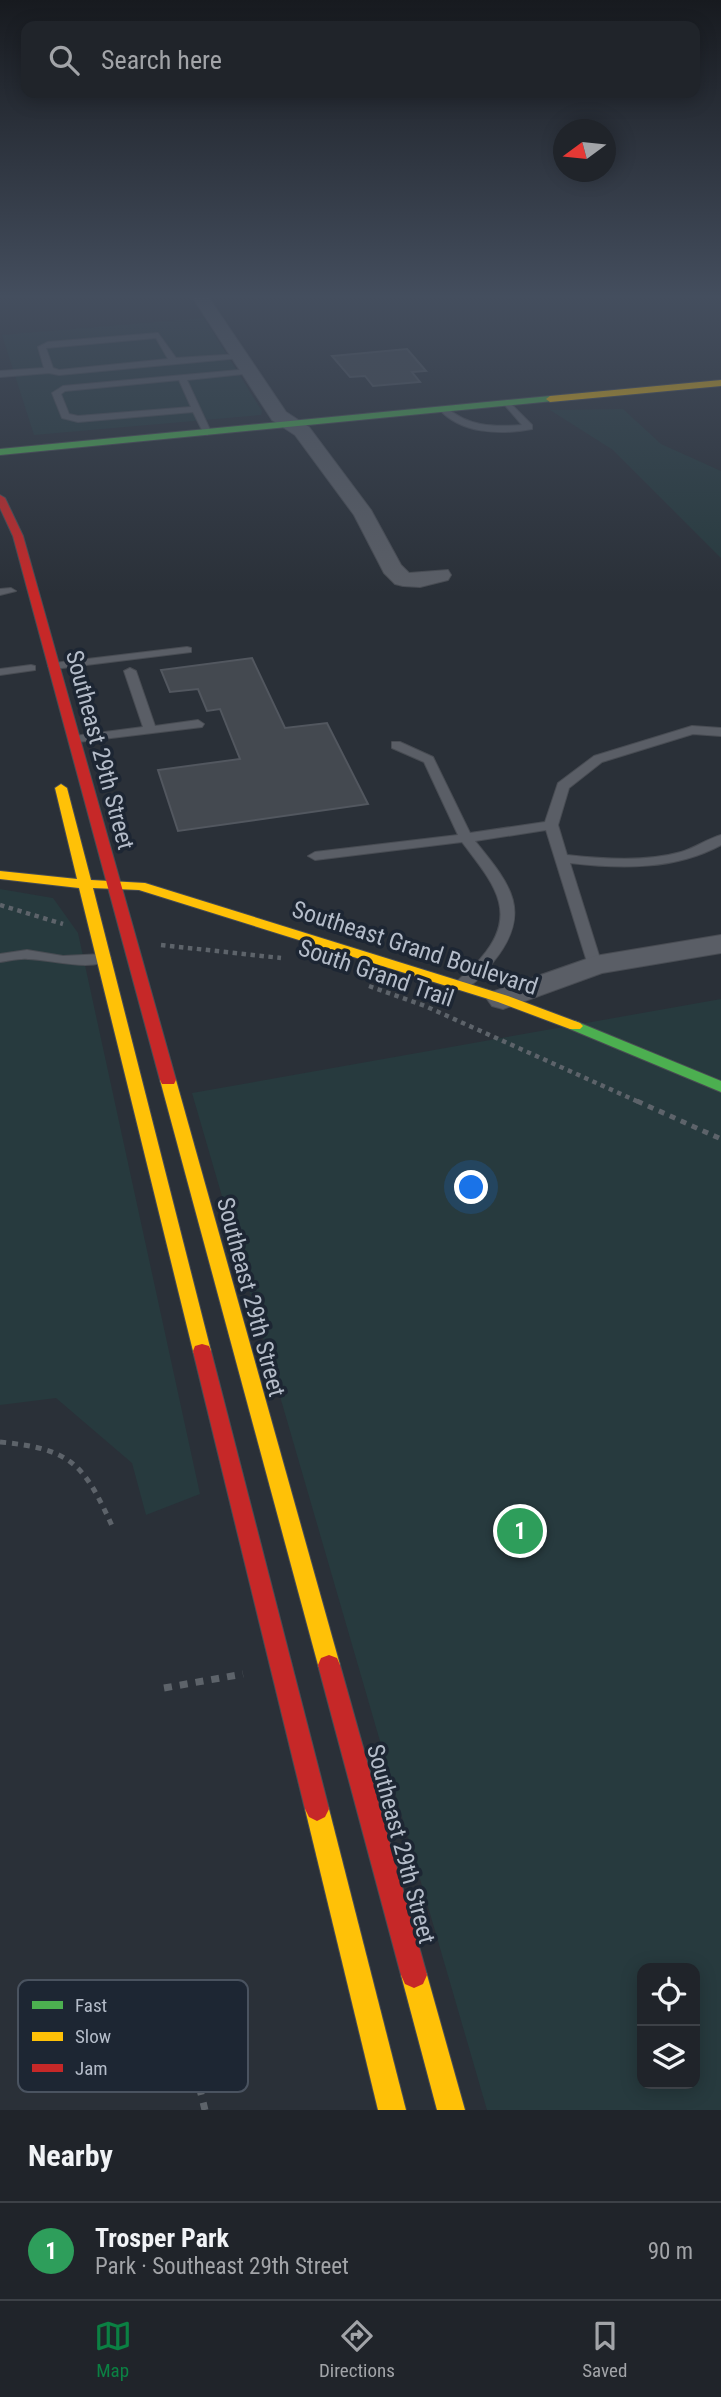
<!DOCTYPE html>
<html lang="en">
<head>
<meta charset="utf-8">
<style>
	:root { --surface:#20242a; --page:#282c32; --text:#f1f3f6; --muted:#a2a4a8; --line:#3d4147; --accent:#0b8043 }
	body { margin:0; font-family:"Roboto Condensed",sans-serif; background:var(--page); color:var(--text) }
	.controls { position:absolute; right:21px; bottom:21px; display:grid; overflow:hidden; border-radius:14px; box-shadow:0 4px 18px #0003 }
	.controls button { width:63px; height:63px; display:grid; place-items:center; padding:0; border:0; border-bottom:2px solid var(--line); background:var(--surface); color:var(--text); font:35px sans-serif }
	.compass { position:absolute; left:553px; top:119px; width:63px; height:63px; border-radius:50%; background:var(--surface); box-shadow:0 4px 18px #0003; rotate:255deg }
	.you { position:absolute; left:472px; top:1188px; width:24px; height:24px; margin:-18px; border:5px solid #fff; border-radius:50%; background:#1a73e8; box-shadow:0 0 0 10px #1a73e833 }
	.badge { display:grid; place-items:center; width:46px; height:46px; border-radius:50%; background:var(--accent); color:#fff; font-size:23px; font-weight:700 }
	.pin { position:absolute; translate:-50% -50%; border:4px solid #fff; box-shadow:0 2px 7px #0006 }
	.list { margin:0; padding:0; list-style:none }
	h2 { display:flex; justify-content:space-between; align-items:center; height:91px; margin:0; padding:0 28px; font-size:30px }
	h2 small { font-size:23px; font-weight:400; color:var(--muted) }
	.list li { display:grid; grid-template-columns:46px 1fr auto; gap:21px; align-items:center; box-sizing:border-box; height:98px; padding:0 28px; border-top:2px solid var(--line) }
	.list b { display:block; font-size:26px; white-space:nowrap }
	.list p { margin:0; font-size:23px; white-space:nowrap; color:var(--muted) }
	.list em { font-size:23px; font-style:normal; color:var(--muted) }
	.icon { flex:none; width:38px; height:38px; fill:none; stroke:currentColor; stroke-width:2; stroke-linecap:round; stroke-linejoin:round }
	.map { position:relative; flex:none; width:721px; height:2110px; overflow:hidden }
	.search { position:absolute; background:var(--surface); box-shadow:0 4px 18px #0003; left:21px; right:21px; top:21px; height:77px; display:flex; align-items:center; gap:18px; box-sizing:border-box; padding:0 24px; border-radius:14px; color:var(--muted); font-size:26px }
	.sheet { height:189px; background:var(--surface) }
	nav { display:flex; justify-content:space-around; align-items:center; box-sizing:border-box; height:98px; border-top:2px solid var(--line); background:var(--surface); font-size:19px; color:var(--muted) }
	nav a { display:grid; justify-items:center; gap:4px }
	nav .on { color:var(--accent) }
	.map>svg:first-child { display:block }
	.green { fill:#273a3e; fill-rule:evenodd }
	.building { fill:#444950; stroke:#52575f; stroke-width:2 }
	.lines { fill:none; stroke-linecap:round; stroke-linejoin:round }
	.lane-casing { stroke:#484c53; stroke-width:2 }
	.street-casing { stroke:#484c53; stroke-width:2 }
	.fast-casing { stroke:#484c53; stroke-width:2 }
	.slow-casing { stroke:#484c53; stroke-width:2 }
	.jam-casing { stroke:#484c53; stroke-width:2 }
	.path-far2 { stroke:#5d636a; stroke-width:4.5; stroke-dasharray:4.5 4.5; stroke-linecap:butt }
	.path-far1 { stroke:#5d636a; stroke-width:5; stroke-dasharray:6 6; stroke-linecap:butt }
	.path { stroke:#5d636a; stroke-width:7; stroke-dasharray:8 8; stroke-linecap:butt }
	.lane { fill:#5a5e66; fill-rule:evenodd }
	.street { fill:#5a5e66; fill-rule:evenodd }
	.fast { fill:#4caf50; fill-rule:evenodd }
	.slow { fill:#ffc107; fill-rule:evenodd }
	.jam { fill:#c62828; fill-rule:evenodd }
	.labels { text-anchor:middle; dominant-baseline:central; stroke-width:7; stroke-linejoin:round; paint-order:stroke }
	.street-label { font-size:24px; fill:#b4bcc9; stroke:#1d2633 }
	.key { fill:#1d2633; stroke:#4a5360; stroke-width:2 }
	.key-label { font-size:19px; fill:#b4bcc9 }
</style>
</head>
<body>
<div class="map">
<svg width="721" height="2110" viewBox="0 0 721 2110">
	<rect width="100%" height="100%" fill="#2a3038"/>
	<!-- green -->
	<g class="green">
		<path d="M 204,318 L 262,411 L 261,415 L 34,435 L 2,335 Z"/>
		<path d="M 623,409 L 661,444 L 721,471 L 721,558 L 613,450 L 550,410 Z"/>
		<path d="M 0,889 L 53,898 L 78,933 L 200,1494 L 146,1515 L 132,1463 L 56,1398 L 0,1405 Z"/>
		<path d="M 721,999 L 721,2110 L 487,2110 L 192,1093 ZM 642,1968 L 695,1968 L 695,2084 L 642,2084 Z"/>
	</g>
	<!-- building -->
	<g class="building">
		<path d="M 407,349 L 426,371 L 412,372 L 420,382 L 373,386 L 365,376 L 350,377 L 332,356 Z"/>
		<path d="M 252,658 L 285,728 L 327,723 L 368,804 L 178,831 L 158,770 L 240,759 L 220,709 L 207,711 L 198,689 L 170,692 L 161,670 Z"/>
	</g>
	<g class="lines">
		<!-- lane casing -->
		<g class="lane-casing">
			<g id="lane">
				<path d="M 158,333 L 176,358 L 240,354 L 244,356 L 240,358 L 59,375 L 49,373 L 0,377 L 0,371 L 44,368 L 38,347 L 48,342 ZM 156,338 L 168,359 L 59,370 L 53,368 L 46,348 Z"/>
				<path d="M 250,369 L 253,369 L 253,373 L 187,380 L 211,432 L 207,435 L 203,432 L 193,412 L 78,422 L 62,418 L 52,393 L 63,386 ZM 179,380 L 191,407 L 78,416 L 69,414 L 61,394 L 65,391 Z"/>
				<path d="M 507,400 L 532,425 L 532,429 C 501,435 461,434 439,409 L 446,407 C 468,427 494,427 522,425 L 503,403 Z"/>
				<path d="M 0,589 L 11,588 L 16,591 L 0,595 Z"/>
				<path d="M 187,647 L 191,648 L 191,652 L 54,669 L 48,666 L 54,663 Z"/>
				<path d="M 31,665 L 35,666 L 35,670 L 0,675 L 0,669 Z"/>
				<path d="M 130,668 L 136,671 L 155,726 L 198,720 L 204,724 L 202,727 L 70,743 L 70,737 L 74,736 L 143,727 L 124,671 Z"/>
				<path d="M 692,726 L 721,728 L 721,736 L 693,734 L 602,762 L 569,788 L 558,825 L 567,855 C 604,859 645,862 681,852 C 695,848 707,839 721,835 L 721,845 C 675,870 621,869 570,863 L 602,965 L 600,968 L 595,969 L 588,965 L 546,830 L 475,841 C 509,883 534,911 494,961 C 486,972 474,986 461,990 L 454,985 C 462,975 473,968 481,958 C 521,912 492,882 462,842 L 315,860 L 308,856 L 315,852 L 458,835 L 424,762 L 392,748 L 392,742 L 400,742 L 433,757 L 470,833 L 545,822 L 558,783 L 594,756 Z"/>
				<path d="M 27,950 L 63,956 L 104,954 L 111,958 C 95,973 49,959 28,959 C 19,958 9,961 0,962 L 0,954 Z"/>
			</g>
		</g>
		<!-- street casing -->
		<g class="street-casing">
			<g id="street">
				<path d="M 193,298 L 209,298 L 286,412 L 309,427 L 371,510 L 401,565 L 409,573 L 448,570 L 451,575 L 448,580 L 420,587 L 403,586 L 395,584 L 384,573 L 354,515 L 295,435 L 272,420 Z"/>
				<path d="M 721,935 L 721,953 L 602,973 L 503,1009 L 492,1006 L 487,999 L 492,992 L 595,956 Z"/>
			</g>
		</g>
		<!-- fast casing -->
		<g class="fast-casing">
			<g id="fast">
				<path d="M 550,396 L 553,397 L 553,401 L 0,455 L 0,449 Z"/>
				<path d="M 575,1021 L 721,1081 L 721,1092 L 570,1029 L 567,1026 Z"/>
			</g>
		</g>
		<!-- slow casing -->
		<g class="slow-casing">
			<g id="slow">
				<path d="M 721,380 L 721,386 L 550,402 L 546,399 L 550,396 Z"/>
				<path d="M 61,784 L 67,788 L 91,880 L 145,883 L 508,996 L 580,1023 L 583,1026 L 580,1029 L 570,1029 L 498,1002 L 139,890 L 93,888 L 211,1351 L 209,1356 L 202,1358 L 195,1356 L 193,1351 L 79,888 L 0,879 L 0,871 L 77,879 L 55,788 Z"/>
				<path d="M 168,1075 L 176,1080 L 340,1665 L 337,1672 L 329,1675 L 321,1672 L 318,1665 L 160,1080 Z"/>
				<path d="M 317,1797 L 325,1801 L 329,1809 L 406,2110 L 378,2110 L 305,1809 L 309,1801 Z"/>
				<path d="M 414,1962 L 423,1966 L 427,1975 L 465,2110 L 437,2110 L 401,1975 L 405,1966 Z"/>
			</g>
		</g>
		<!-- jam casing -->
		<g class="jam-casing">
			<g id="jam">
				<path d="M 0,495 L 5,498 L 23,536 L 176,1080 L 174,1084 L 162,1084 L 160,1080 L 13,536 L 0,508 Z"/>
				<path d="M 202,1344 L 209,1346 L 211,1351 L 329,1809 L 325,1817 L 317,1821 L 309,1817 L 305,1809 L 193,1351 L 195,1346 Z"/>
				<path d="M 329,1655 L 337,1658 L 340,1665 L 427,1975 L 423,1984 L 414,1988 L 405,1984 L 401,1975 L 318,1665 L 321,1658 Z"/>
			</g>
		</g>
		<!-- path-far2 -->
		<g class="path-far2">
			<path d="M 0,905 L 63,924"/>
			<path d="M 161,945 L 281,958"/>
			<path d="M 369,986 L 425,1006 L 641,1103"/>
		</g>
		<!-- path-far1 -->
		<g class="path-far1">
			<path d="M 637,1101 L 721,1139"/>
			<path d="M 0,1442 C 72,1449 84,1464 113,1528"/>
		</g>
		<!-- path -->
		<g class="path">
			<path d="M 164,1688 L 243,1674"/>
			<path d="M 184,2025 L 205,2110"/>
		</g>
		<!-- lane -->
		<use href="#lane" class="lane"/>
		<!-- street -->
		<use href="#street" class="street"/>
		<!-- fast -->
		<use href="#fast" class="fast"/>
		<!-- slow -->
		<use href="#slow" class="slow"/>
		<!-- jam -->
		<use href="#jam" class="jam"/>
	</g>
	<!-- sky -->
	<linearGradient id="sky" x2="0" y2="1"><stop stop-color="#171a1f"/><stop offset="0.5" stop-color="#444e5e"/><stop offset="1" stop-color="#444e5e" stop-opacity="0"/></linearGradient>
	<rect width="721" height="593" fill="url(#sky)"/>
	<g class="labels">
		<!-- street labels -->
		<g class="street-label">
			<text transform="translate(100 750) rotate(75)">Southeast 29th Street</text>
			<text transform="translate(415 948) rotate(18)">Southeast Grand Boulevard</text>
			<text transform="translate(376 973) rotate(19)">South Grand Trail</text>
			<text transform="translate(251 1297) rotate(75)">Southeast 29th Street</text>
			<text transform="translate(401 1844) rotate(75)">Southeast 29th Street</text>
		</g>
	</g>
	<!-- legend -->
	<rect x="18" y="1980" width="230" height="112" rx="10" class="key"/>
	<rect x="32" y="2001" width="31" height="8" fill="#4caf50"/>
	<rect x="32" y="2032" width="31" height="9" fill="#ffc107"/>
	<rect x="32" y="2064" width="31" height="8" fill="#c62828"/>
	<g class="key-label">
		<text x="75" y="2012">Fast</text>
		<text x="75" y="2043">Slow</text>
		<text x="75" y="2075">Jam</text>
	</g>
</svg>
<div class="controls">
<button><svg class="icon" aria-label="locate" viewBox="0 0 24 24"><circle cx="12" cy="12" r="6"/><path d="M12 2v4M12 18v4M2 12h4M18 12h4"/></svg></button>
<button><svg class="icon" aria-label="layers" viewBox="0 0 24 24"><path d="M12 4l9 5-9 5-9-5zM3 14l9 5 9-5"/></svg></button>
</div>
<svg class="compass" viewBox="-18 -18 36 36"><path d="M0-13l5 13h-10z" fill="#e53935"/><path d="M0 13l5-13h-10z" fill="#a2a4a8"/></svg>
<div class="you"></div>
<div class="pin badge" style="left:520px;top:1531px;background:#2e9e5b">1</div>
<div class="search"><svg class="icon" aria-label="search" viewBox="0 0 24 24"><circle cx="10" cy="10" r="6"/><path d="M15 15l6 6"/></svg>Search here</div>
</div>
<section class="sheet">
<h2>Nearby<small></small></h2>
<ul class="list">
<li><span class="badge" style="background:#2e9e5b">1</span><div><b>Trosper Park</b><p>Park · Southeast 29th Street</p></div><em>90 m</em></li>
</ul>
</section>
<nav>
<a class="on"><svg class="icon" aria-label="map" viewBox="0 0 24 24"><path d="M3 6l6-2 6 2 6-2v14l-6 2-6-2-6 2zM9 4v14M15 6v14"/></svg>Map</a>
<a><svg class="icon" aria-label="directions" viewBox="0 0 24 24"><path d="M12 3l9 9-9 9-9-9zM9 14v-3h6M13 9l2 2-2 2"/></svg>Directions</a>
<a><svg class="icon" aria-label="saved" viewBox="0 0 24 24"><path d="M7 4h10v16l-5-4-5 4z"/></svg>Saved</a>
</nav>
</body>
</html>
